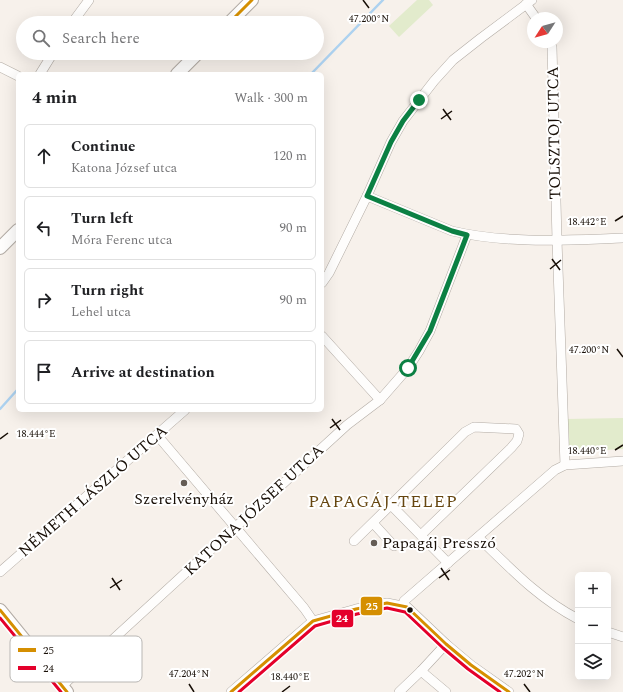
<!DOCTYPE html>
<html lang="en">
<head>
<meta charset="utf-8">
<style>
	:root { --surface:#fff; --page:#f6f6f6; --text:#202124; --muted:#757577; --line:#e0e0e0 }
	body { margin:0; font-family:Spectral,serif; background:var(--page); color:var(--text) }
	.controls { position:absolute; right:12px; bottom:12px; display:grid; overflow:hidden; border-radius:6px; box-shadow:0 4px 16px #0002 }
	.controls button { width:36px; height:36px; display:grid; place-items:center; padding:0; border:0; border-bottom:1px solid var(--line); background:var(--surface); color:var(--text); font:20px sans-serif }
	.compass { position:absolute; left:527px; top:12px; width:36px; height:36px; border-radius:50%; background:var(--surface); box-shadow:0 4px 16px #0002; rotate:234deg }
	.stop { position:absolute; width:12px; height:12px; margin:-9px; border:3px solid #0b8043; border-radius:50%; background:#fff }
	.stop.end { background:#0b8043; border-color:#fff; box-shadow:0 1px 4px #0008 }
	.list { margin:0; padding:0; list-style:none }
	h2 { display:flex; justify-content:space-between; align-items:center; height:52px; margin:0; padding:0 16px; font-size:17px }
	h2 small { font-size:13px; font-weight:400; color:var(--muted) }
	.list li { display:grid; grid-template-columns:26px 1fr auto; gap:12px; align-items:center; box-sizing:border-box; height:64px; margin:0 8px 8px; padding:0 8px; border:1px solid var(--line); border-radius:6px }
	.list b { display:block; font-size:15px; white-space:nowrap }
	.list p { margin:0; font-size:13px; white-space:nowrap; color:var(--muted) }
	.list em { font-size:13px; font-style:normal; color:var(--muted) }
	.icon { flex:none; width:22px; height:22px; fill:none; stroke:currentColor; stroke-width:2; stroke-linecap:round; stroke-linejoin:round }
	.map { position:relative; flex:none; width:623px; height:692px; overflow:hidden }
	.search { position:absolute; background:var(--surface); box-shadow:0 4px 16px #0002; left:16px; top:16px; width:308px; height:44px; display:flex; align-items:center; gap:10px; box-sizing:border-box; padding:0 14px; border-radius:22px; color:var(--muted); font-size:15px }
	.panel { position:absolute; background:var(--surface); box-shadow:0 4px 16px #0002; left:16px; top:72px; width:308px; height:340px; border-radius:6px }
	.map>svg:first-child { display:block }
	.green { fill:#e2ebcc }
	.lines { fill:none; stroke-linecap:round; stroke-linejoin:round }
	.stream { stroke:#add2f0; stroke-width:2.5 }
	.minor-casing { stroke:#b2aba4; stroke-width:10 }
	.tertiary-casing { stroke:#b2aba4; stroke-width:14 }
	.minor { stroke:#fefdfc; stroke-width:9 }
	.tertiary { stroke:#fefdfc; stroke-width:12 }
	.bus-1-casing { stroke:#fff; stroke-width:6 }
	.bus-2-casing { stroke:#fff; stroke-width:6 }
	.bus-1 { stroke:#d58f01; stroke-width:3 }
	.bus-2 { stroke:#e4002b; stroke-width:3 }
	.route { stroke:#0b8043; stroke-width:5 }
	.ticks { fill:none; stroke:#170e06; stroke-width:1.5 }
	.poi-dot { fill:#655d56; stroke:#fff; stroke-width:1.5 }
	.bus-dot { fill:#170e06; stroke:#fff; stroke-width:1.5 }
	.labels { text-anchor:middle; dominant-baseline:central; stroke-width:4; stroke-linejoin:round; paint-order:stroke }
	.street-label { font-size:16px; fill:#170e06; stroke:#fff }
	.poi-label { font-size:16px; fill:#170e06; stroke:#fff }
	.neighbourhood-label { font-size:17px; letter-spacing:1px; fill:#664610; stroke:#fff }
	.key { fill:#fff; stroke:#b9b7b4; stroke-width:1 }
	.key-label { font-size:11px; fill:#170e06 }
	.ticks-label { font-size:10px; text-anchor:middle; fill:#170e06; stroke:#fff; stroke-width:4; stroke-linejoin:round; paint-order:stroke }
	.line-badge { stroke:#fff; stroke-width:1.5 }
	.badge-label { font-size:11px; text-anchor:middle; font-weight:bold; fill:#fff }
</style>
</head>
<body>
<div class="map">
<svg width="623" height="692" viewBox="0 0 623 692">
	<rect width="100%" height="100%" fill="#f7f1eb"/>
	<!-- green -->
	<g class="green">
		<path d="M 417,0 L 429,0 L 433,5 L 399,37 L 389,26 Z"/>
		<path d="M 623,418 L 623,449 L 568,452 L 566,419 Z"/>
	</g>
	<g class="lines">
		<!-- stream -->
		<g class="stream">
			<path d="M 311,74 L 383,0"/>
			<path d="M 0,409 L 18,389"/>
		</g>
		<!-- minor casing -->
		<g class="minor-casing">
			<g id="minor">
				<path d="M 526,4 L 536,18"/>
				<path d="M 72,23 L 89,0"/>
				<path d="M 549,42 L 552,47 L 557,240 L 565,465"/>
				<path d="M 0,67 L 18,76"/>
				<path d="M 40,74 L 53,53"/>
				<path d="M 367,196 L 452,231 C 507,244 567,240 623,238"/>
				<path d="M 322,283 L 329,273 L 367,196 L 391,142 L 403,121 L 434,81 L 453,60 L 481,38 L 532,0"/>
				<path d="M 322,336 L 380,400"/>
				<path d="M 157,435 L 304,608 L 313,621"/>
				<path d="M 391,505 L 448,563"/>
				<path d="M 373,523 L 394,546"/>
				<path d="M 479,538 C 510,568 539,599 578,619"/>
				<path d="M 354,541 L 465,432 L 474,427 L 516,429 L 519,434 L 517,441 L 511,448 L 421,535"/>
				<path d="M 0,572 L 185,410"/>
				<path d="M 403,605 L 404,601 L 555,470 L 565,465 L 623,461"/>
				<path d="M 608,632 L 623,637"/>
				<path d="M 421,671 L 446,692"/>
				<path d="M 62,686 L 347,425 L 380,400 L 408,368 L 419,351 L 430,331 L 467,235"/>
				<path d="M 231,692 L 313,621 L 356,609 L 387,603 L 407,607 L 446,644 L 471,665 L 509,692"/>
				<path d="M 399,692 L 421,671 L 446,644"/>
			</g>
		</g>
		<!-- tertiary casing -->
		<g class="tertiary-casing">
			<g id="tertiary">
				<path d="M 229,23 L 252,0"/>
				<path d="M 177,74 L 198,53"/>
				<path d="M 0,248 L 18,230"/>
				<path d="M 0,610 L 67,692"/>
			</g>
		</g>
		<!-- minor -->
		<use href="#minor" class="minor"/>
		<!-- tertiary -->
		<use href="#tertiary" class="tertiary"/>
		<!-- bus-1 casing -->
		<g class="bus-1-casing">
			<g id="bus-1">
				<path d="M 229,23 L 252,0"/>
				<path d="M 0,610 L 67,692"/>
				<path d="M 231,692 L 313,621 L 356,609 L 387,603 L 407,607 L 446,644 L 471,665 L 509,692"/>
			</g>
		</g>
		<!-- bus-2 casing -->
		<g class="bus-2-casing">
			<g id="bus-2">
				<path d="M 0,618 L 61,692"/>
				<path d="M 239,692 L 315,626 L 357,614 L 387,608 L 405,612 L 443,648 L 468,669 L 500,692"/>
			</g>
		</g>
		<!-- bus-1 -->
		<use href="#bus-1" class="bus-1"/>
		<!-- bus-2 -->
		<use href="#bus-2" class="bus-2"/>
	</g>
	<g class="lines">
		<!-- route -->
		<path class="route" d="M 408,368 L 430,331 L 467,235 L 452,231 L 367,196 L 391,142 L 403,121 L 419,100"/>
	</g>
	<!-- ticks -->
	<path class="ticks" d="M 363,0 L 369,8M 443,109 L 451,120M 441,119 L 452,111M 615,221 L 623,216M 552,259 L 560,270M 550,269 L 561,260M 617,349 L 623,357M 332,419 L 340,430M 330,428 L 341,420M 0,439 L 8,433M 615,450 L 623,445M 441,568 L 449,580M 112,578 L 120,590M 439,578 L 450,570M 110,588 L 122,580M 189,684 L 194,692M 524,684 L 530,692M 282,692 L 290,686"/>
	<!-- markers -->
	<g class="poi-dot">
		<circle cx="184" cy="483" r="4"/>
		<circle cx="374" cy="543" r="4"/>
	</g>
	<circle class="bus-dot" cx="410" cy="610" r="3.5"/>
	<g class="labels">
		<!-- street labels -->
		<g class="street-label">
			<text transform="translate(554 133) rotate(-91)">TOLSZTOJ UTCA</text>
			<text transform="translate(93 491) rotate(-41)">NÉMETH LÁSZLÓ UTCA</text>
			<text transform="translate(254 510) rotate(-43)">KATONA JÓZSEF UTCA</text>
		</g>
		<!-- poi labels -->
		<g class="poi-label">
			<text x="184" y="499">Szerelvényház</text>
			<text x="382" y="543" text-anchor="start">Papagáj Presszó</text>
		</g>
		<!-- neighbourhood labels -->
		<g class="neighbourhood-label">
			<text x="383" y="502">PAPAGÁJ-TELEP</text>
		</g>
	</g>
	<!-- legend -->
	<rect x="10" y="636" width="132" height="46" rx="6" class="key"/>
	<rect x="18" y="648" width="18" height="4" fill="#d58f01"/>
	<rect x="18" y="666" width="18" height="4" fill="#e4002b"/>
	<g class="key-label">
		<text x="43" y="654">25</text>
		<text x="43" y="672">24</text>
	</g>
	<g class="ticks-label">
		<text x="369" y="22">47.200°N</text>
		<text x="587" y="225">18.442°E</text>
		<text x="589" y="353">47.200°N</text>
		<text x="36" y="437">18.444°E</text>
		<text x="587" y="454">18.440°E</text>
		<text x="189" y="677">47.204°N</text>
		<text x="524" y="677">47.202°N</text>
		<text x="290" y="680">18.440°E</text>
	</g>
	<g class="line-badge">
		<rect x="360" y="596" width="23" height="20" rx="4" fill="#d58f01"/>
		<rect x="331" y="609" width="23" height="19" rx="4" fill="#e4002b"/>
	</g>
	<g class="badge-label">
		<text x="372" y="610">25</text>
		<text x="342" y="622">24</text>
	</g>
</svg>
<div class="controls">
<button>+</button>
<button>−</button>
<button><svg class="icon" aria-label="layers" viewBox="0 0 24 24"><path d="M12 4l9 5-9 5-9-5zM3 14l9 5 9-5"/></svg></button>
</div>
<svg class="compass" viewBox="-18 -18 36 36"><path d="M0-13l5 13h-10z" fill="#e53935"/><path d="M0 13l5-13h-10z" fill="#757577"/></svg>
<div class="stop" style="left:408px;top:368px"></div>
<div class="stop end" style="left:419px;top:100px"></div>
<div class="search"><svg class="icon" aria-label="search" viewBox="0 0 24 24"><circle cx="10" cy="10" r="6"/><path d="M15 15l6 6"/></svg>Search here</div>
<section class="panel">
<h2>4 min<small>Walk · 300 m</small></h2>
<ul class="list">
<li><svg class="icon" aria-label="ahead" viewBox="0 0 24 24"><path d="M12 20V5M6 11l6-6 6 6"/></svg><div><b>Continue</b><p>Katona József utca</p></div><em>120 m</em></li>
<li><svg class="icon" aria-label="left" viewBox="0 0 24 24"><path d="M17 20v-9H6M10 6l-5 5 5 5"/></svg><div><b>Turn left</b><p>Móra Ferenc utca</p></div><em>90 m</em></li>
<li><svg class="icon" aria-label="right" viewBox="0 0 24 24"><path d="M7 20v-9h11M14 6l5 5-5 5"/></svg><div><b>Turn right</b><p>Lehel utca</p></div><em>90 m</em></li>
<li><svg class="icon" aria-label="arrive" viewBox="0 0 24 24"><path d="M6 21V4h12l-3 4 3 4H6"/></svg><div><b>Arrive at destination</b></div></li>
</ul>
</section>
</div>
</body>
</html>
